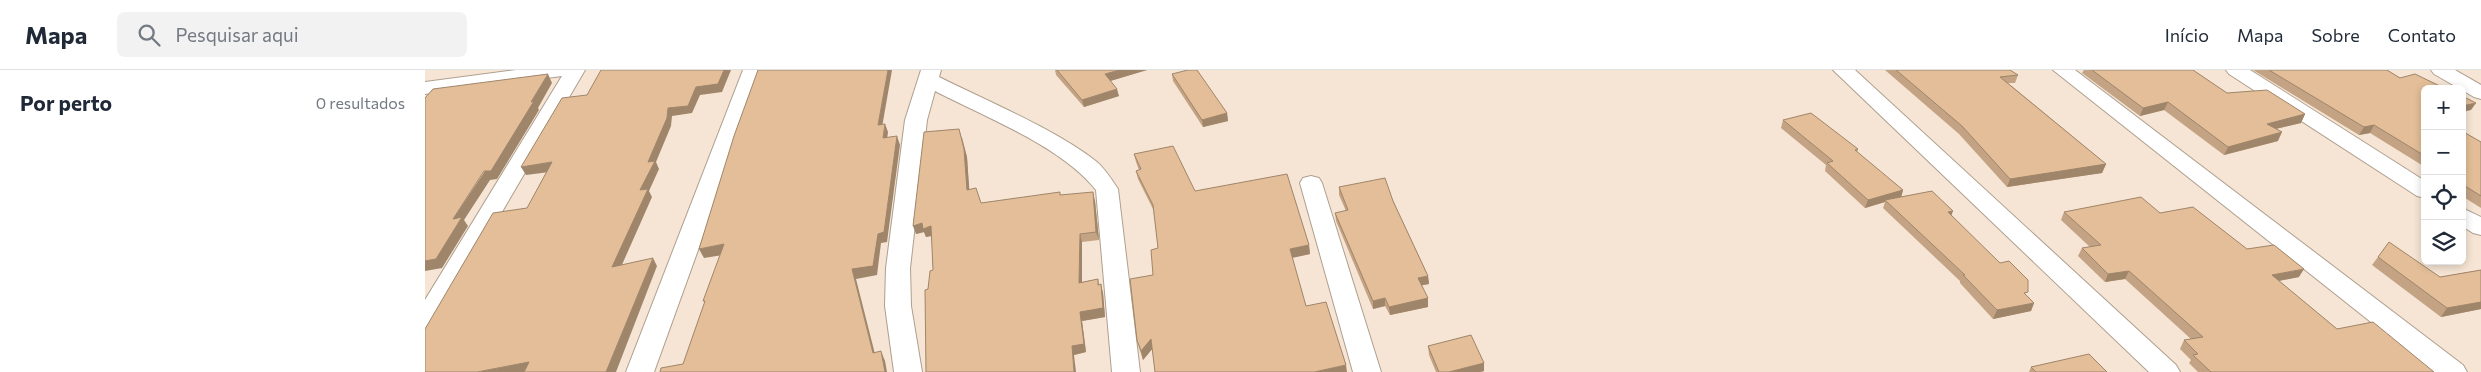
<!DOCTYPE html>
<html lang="pt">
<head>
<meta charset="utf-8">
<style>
	:root { --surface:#fff; --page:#f2f2f3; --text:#1f2937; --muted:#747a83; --line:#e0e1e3 }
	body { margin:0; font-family:Commissioner,sans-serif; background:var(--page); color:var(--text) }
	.controls { position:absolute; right:15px; top:15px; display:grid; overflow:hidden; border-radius:8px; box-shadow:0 2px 8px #0003 }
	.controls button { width:45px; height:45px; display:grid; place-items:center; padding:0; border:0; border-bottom:1px solid var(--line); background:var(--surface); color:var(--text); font:25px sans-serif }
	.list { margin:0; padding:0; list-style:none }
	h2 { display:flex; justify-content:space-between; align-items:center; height:65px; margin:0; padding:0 20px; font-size:21px }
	h2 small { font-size:16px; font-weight:400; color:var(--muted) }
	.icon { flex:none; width:28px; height:28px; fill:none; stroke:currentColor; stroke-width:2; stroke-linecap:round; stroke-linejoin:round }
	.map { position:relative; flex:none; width:2056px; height:302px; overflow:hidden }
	header { display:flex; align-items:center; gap:30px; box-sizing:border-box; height:70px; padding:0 25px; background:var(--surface); border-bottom:1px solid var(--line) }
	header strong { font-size:24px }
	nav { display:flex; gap:28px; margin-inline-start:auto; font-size:18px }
	.search { width:350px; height:45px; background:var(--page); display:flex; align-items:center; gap:12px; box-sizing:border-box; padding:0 18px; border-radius:8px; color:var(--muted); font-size:19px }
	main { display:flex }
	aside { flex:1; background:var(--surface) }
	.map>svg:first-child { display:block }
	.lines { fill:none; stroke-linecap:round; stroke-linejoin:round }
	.minor-casing { stroke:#ae9f8e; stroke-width:2 }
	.minor { fill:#fff; fill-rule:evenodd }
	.wall { fill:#c3a383 }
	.shaded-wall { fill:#9f856a }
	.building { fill:#e3be98; stroke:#9f856a }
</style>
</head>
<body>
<header>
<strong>Mapa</strong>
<div class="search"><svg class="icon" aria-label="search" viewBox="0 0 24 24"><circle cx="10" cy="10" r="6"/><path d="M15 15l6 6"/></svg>Pesquisar aqui</div>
<nav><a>Início</a><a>Mapa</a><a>Sobre</a><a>Contato</a></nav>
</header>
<main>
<aside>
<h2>Por perto<small>0 resultados</small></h2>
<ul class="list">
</ul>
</aside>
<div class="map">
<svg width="2056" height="302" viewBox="0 0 2056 302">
	<rect width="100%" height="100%" fill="#f6e5d4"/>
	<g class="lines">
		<!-- minor casing -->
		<g class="minor-casing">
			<g id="minor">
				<path d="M 91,0 L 160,0 L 9,258 L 0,261 L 0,230 L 137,6 L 0,24 L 0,12 Z"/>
				<path d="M 318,0 L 338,0 L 229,302 L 201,302 Z"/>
				<path d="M 496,0 L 516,0 L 514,7 C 562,31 630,59 672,92 C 680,99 687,110 693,119 L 715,302 L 687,302 L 671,120 C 636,76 560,47 510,21 L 502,50 L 485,198 L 486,236 L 497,302 L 469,302 L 460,236 L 461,198 L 480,50 Z"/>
				<path d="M 1408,0 L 1430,0 L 1751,295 L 1755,302 L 1724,302 Z"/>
				<path d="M 1628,0 L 1650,0 L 2038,295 L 2042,302 L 2009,302 Z"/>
				<path d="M 1801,0 L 1825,0 L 2000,111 L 2000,128 L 1992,126 L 1804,4 Z"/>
				<path d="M 2006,0 L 2030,0 L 2056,15 L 2056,29 L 2049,27 L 2009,4 Z"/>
				<path d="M 886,106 L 894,108 L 897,113 L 956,302 L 928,302 L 875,113 L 878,108 Z"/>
				<path d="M 2037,138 L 2056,147 L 2056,165 L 2048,163 L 2037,156 Z"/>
			</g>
		</g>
		<!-- minor -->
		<use href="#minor" class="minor"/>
	</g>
	<!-- wall -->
	<g class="wall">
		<path d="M 630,0 L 722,0 L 685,11 L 694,26 L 659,37 L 631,5 Z"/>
		<path d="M 1460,0 L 1585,0 L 1593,5 L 1590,13 L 1583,13 L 1681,94 L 1677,103 L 1582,117 L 1534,64 Z"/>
		<path d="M 1659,0 L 1768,0 L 1802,23 L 1880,44 L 1876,53 L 1851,59 L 1853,71 L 1799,85 L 1739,40 L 1715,46 L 1657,3 Z"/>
		<path d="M 1828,0 L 1962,0 L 1975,8 L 2000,19 L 2000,97 L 1945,63 L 1934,65 Z"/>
		<path d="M 747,4 L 802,43 L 803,51 L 778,57 L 748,11 Z"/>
		<path d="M 1358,50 L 1433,79 L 1432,83 L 1478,120 L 1476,127 L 1527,146 L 1609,233 L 1606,241 L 1568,249 L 1535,213 L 1535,211 L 1458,138 L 1460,132 L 1440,138 L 1400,101 L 1401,95 L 1356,58 Z"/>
		<path d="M 2037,61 L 2056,72 L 2056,138 L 2037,126 Z"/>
		<path d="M 537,67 L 542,87 L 544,120 L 556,133 L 636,125 L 670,131 L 674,170 L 657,172 L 657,212 L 673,209 L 674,214 L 678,223 L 680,247 L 657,251 L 661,282 L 649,285 L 503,219 L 508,200 L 507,166 L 501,167 L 499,162 L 491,164 Z"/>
		<path d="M 709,84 L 770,121 L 884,175 L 885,184 L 867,188 L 727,279 L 718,290 L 714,278 L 712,270 L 728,205 L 733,178 L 729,141 L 713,109 L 711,101 L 714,100 L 711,92 Z"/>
		<path d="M 914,117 L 968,131 L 1003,206 L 1004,214 L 997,215 L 1003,237 L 965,245 L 960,236 L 948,239 L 911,151 L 910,143 L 921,141 L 914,125 Z"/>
		<path d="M 1639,142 L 1735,143 L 1822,179 L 1874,207 L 1854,211 L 1912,259 L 2009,302 L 1773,302 L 1764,293 L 1766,290 L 1755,279 L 1759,270 L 1766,269 L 1700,209 L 1680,212 L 1653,186 L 1657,178 L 1665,177 L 1636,150 Z"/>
		<path d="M 1953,187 L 2015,207 L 2056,200 L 2056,239 L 2016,247 L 1947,195 Z"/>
		<path d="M 1003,276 L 1059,301 L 1055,302 L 1011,302 L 1004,285 Z"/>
		<path d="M 1606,297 L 1682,302 L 1604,302 Z"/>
	</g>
	<!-- shaded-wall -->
	<g class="shaded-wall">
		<path d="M 299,0 L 306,0 L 297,22 L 275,25 L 267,43 L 247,46 L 246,56 L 231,92 L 234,99 L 224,121 L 227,127 L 192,206 L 187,197 L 215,120 L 223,92 L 243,38 L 271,17 Z"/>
		<path d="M 463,0 L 467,0 L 456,63 L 453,55 Z"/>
		<path d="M 695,0 L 722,0 L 682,12 L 680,4 Z"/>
		<path d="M 123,4 L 127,13 L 113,38 L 114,40 L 72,109 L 65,110 L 39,150 L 43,156 L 17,198 L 0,201 L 0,191 L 106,32 Z"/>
		<path d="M 692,19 L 694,26 L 659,37 L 657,30 Z"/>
		<path d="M 1743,32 L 1739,40 L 1715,46 L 1718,38 Z"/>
		<path d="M 2051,33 L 2046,40 L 2037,42 L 2037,36 Z"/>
		<path d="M 802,43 L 803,51 L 778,57 L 777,50 Z"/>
		<path d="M 1880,44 L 1876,53 L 1837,62 L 1842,54 Z"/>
		<path d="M 460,54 L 463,62 L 461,77 L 458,68 Z"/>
		<path d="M 1949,55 L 1945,63 L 1934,65 L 1939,57 Z"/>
		<path d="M 534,59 L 542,87 L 545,129 L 542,120 Z"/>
		<path d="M 1857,62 L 1853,71 L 1799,85 L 1803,77 Z"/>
		<path d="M 472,66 L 475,75 L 462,172 L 456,173 L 452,205 L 431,209 L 452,292 L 448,283 L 427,199 L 453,164 Z"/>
		<path d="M 127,92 L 132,101 L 101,105 L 96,97 Z"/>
		<path d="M 1681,94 L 1677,103 L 1582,117 L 1585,109 Z"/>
		<path d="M 1478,120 L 1476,128 L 1460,130 L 1460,132 L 1440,138 L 1443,130 Z"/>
		<path d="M 668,122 L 670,131 L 674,170 L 671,162 Z"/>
		<path d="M 1528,141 L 1525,149 L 1523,142 Z"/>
		<path d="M 497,153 L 506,156 L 510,165 L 501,167 L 499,162 L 491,164 L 488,156 Z"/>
		<path d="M 655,164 L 657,172 L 657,221 L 654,213 Z"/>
		<path d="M 299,174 L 304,184 L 279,188 L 274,179 Z"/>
		<path d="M 884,175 L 885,184 L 866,188 L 865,179 Z"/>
		<path d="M 228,188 L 232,196 L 191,302 L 181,302 Z"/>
		<path d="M 1879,199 L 1874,207 L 1842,213 L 1847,205 Z"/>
		<path d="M 1704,201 L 1700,209 L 1680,212 L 1683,204 Z"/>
		<path d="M 1003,206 L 1004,214 L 993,216 L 993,208 Z"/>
		<path d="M 676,214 L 678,223 L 680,247 L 657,251 L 661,282 L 649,285 L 651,302 L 649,302 L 647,276 L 655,242 Z"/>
		<path d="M 960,228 L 960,236 L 948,239 L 948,231 Z"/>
		<path d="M 1003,228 L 1003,237 L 965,245 L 964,237 Z"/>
		<path d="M 2056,232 L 2056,239 L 2016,247 L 2022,238 Z"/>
		<path d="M 1609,233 L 1606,241 L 1568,249 L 1572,240 Z"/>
		<path d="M 726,269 L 728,278 L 718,290 L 716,281 Z"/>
		<path d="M 456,281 L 460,291 L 462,302 L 460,302 Z"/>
		<path d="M 104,292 L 105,302 L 52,302 Z"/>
		<path d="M 1059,293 L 1059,301 L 1055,302 L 1024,302 Z"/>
		<path d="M 921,295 L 922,302 L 889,302 Z"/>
	</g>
	<!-- building -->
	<g class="building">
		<path d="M 176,0 L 299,0 L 293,14 L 271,17 L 263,36 L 243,38 L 242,48 L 223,92 L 230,91 L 215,120 L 223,119 L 187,197 L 228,188 L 181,302 L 99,302 L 104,292 L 52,302 L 0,302 L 0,259 L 68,143 L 102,138 L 127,92 L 96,97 L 137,28 L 162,25 Z"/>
		<path d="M 333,0 L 463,0 L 453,55 L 460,54 L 458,68 L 472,66 L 459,162 L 453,164 L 448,196 L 427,199 L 448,283 L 456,281 L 460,302 L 235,302 L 236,298 L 258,294 L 280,231 L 278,231 L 299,174 L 274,179 L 309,66 Z"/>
		<path d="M 632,0 L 695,0 L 680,4 L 692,19 L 657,30 Z"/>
		<path d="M 763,0 L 772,0 L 802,43 L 777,50 L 747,4 Z"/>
		<path d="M 1471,0 L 1585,0 L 1593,5 L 1575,7 L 1681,94 L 1585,109 L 1537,56 Z"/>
		<path d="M 1667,0 L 1768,0 L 1802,23 L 1842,20 L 1880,44 L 1842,54 L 1857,62 L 1803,77 L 1743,32 L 1718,38 Z"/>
		<path d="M 1844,0 L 1962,0 L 1975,8 L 1990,4 L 2021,19 L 2000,19 L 2000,86 L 1949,55 L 1939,57 Z"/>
		<path d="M 123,4 L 106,32 L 109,31 L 66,101 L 59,101 L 28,149 L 37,147 L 11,189 L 0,191 L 0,28 L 8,19 Z"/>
		<path d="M 2037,26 L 2051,33 L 2037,36 Z"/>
		<path d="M 1386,43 L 1433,79 L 1430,80 L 1478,120 L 1443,130 L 1402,93 L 1408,91 L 1358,50 Z"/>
		<path d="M 534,59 L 539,79 L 542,120 L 551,118 L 556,133 L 635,122 L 635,125 L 668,122 L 671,162 L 655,164 L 654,213 L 673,209 L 673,215 L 676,214 L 678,238 L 655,242 L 659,274 L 647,276 L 649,302 L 501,302 L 500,220 L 503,219 L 505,201 L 508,200 L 506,156 L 498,159 L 497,153 L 488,156 L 499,62 Z"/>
		<path d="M 2037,61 L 2056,72 L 2056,126 L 2037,114 Z"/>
		<path d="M 748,76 L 770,121 L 862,104 L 884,175 L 865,179 L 881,236 L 901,232 L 921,295 L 889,302 L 730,302 L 726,269 L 716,281 L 712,270 L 705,209 L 728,205 L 726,180 L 733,178 L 728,135 L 711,101 L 716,99 L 709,84 Z"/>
		<path d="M 960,108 L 968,131 L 1003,206 L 993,208 L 1003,228 L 964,237 L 960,228 L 948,231 L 910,143 L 923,140 L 914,117 Z"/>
		<path d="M 1507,121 L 1528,141 L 1523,142 L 1575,193 L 1584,191 L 1603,210 L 1603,222 L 1599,223 L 1609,233 L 1572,240 L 1538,205 L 1540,205 L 1460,130 Z"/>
		<path d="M 1716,127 L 1735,143 L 1768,137 L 1822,179 L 1849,175 L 1879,199 L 1847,205 L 1912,259 L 1948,252 L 2009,302 L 1786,302 L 1768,285 L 1773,284 L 1759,270 L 1778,267 L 1704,201 L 1683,204 L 1657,178 L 1676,175 L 1639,142 Z"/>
		<path d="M 1964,172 L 2015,207 L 2056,200 L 2056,232 L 2022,238 L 1953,187 Z"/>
		<path d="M 1046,265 L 1059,293 L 1024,302 L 1014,302 L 1003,276 Z"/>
		<path d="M 1664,284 L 1682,302 L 1611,302 L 1606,297 Z"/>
	</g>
</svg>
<div class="controls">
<button>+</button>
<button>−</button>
<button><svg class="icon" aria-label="locate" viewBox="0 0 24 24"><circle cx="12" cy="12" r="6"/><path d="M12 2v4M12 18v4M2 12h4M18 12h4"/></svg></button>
<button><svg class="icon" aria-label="layers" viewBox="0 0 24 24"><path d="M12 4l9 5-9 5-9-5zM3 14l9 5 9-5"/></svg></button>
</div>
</div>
</main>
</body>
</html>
